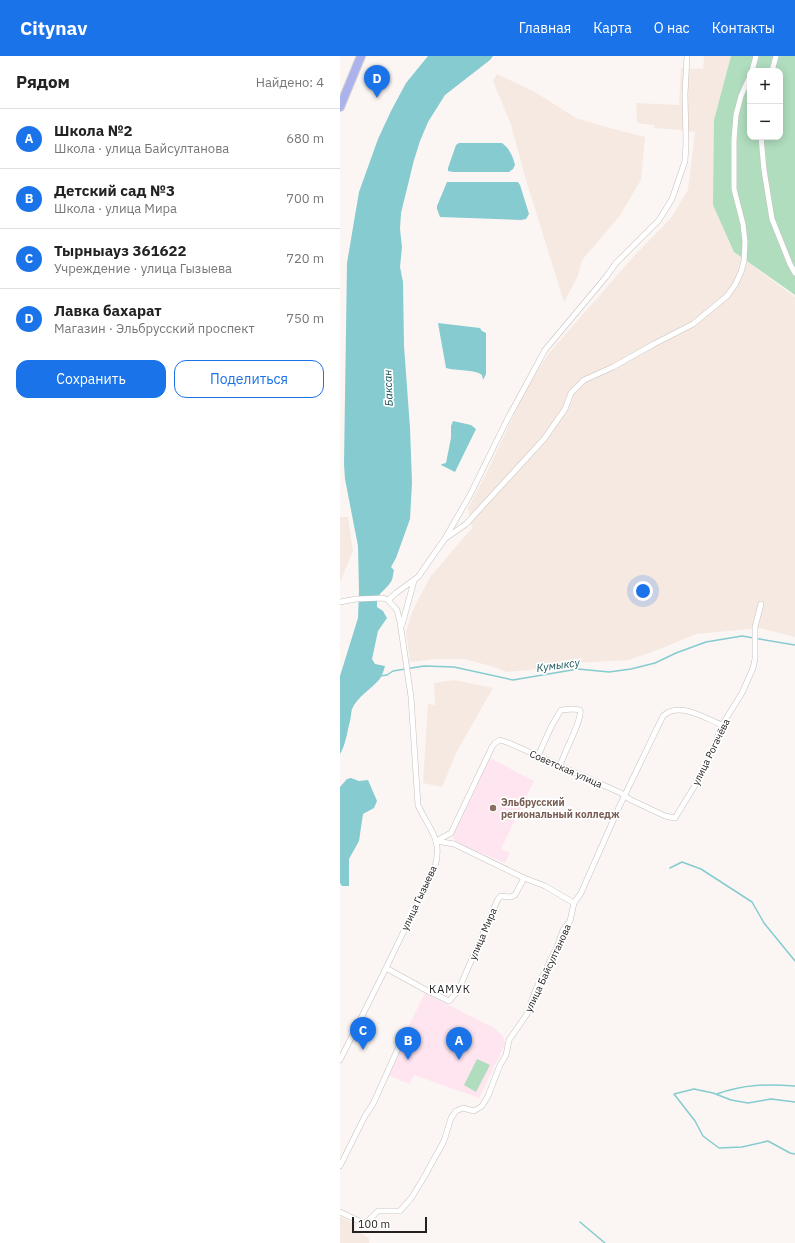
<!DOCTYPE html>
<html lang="ru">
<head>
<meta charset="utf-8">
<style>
	:root { --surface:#fff; --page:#f6f6f6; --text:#222; --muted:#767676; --line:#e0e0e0; --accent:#1a73e8 }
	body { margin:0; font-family:"IBM Plex Sans",sans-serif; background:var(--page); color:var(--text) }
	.controls { position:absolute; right:12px; top:12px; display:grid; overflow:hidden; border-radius:8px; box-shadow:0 2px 10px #0003 }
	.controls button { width:36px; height:36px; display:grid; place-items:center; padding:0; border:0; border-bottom:1px solid var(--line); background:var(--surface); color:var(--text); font:20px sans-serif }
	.scale { position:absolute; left:12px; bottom:10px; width:75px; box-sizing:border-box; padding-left:4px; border:2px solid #242221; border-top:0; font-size:11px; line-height:14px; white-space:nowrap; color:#242221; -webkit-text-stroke:3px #fff; paint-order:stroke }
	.you { position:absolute; left:303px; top:535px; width:14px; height:14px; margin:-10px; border:3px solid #fff; border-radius:50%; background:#1a73e8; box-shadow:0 0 0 6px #1a73e833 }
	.badge { display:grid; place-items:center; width:26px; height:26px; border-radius:50%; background:var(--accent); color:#fff; font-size:13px; font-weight:700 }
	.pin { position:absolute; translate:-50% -33px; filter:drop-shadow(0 1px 2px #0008) }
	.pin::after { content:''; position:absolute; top:21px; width:14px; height:12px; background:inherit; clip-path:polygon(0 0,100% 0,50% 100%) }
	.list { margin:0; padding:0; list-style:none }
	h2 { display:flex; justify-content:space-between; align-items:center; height:52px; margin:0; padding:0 16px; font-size:17px }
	h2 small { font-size:13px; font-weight:400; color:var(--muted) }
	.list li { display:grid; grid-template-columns:26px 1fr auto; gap:12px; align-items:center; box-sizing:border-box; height:60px; padding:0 16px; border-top:1px solid var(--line) }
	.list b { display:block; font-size:15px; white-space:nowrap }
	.list p { margin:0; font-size:13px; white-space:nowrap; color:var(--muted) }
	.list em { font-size:13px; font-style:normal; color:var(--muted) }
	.actions { display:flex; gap:8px; padding:12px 16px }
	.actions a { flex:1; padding:9px 0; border:1px solid var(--accent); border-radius:12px; text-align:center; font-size:14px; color:var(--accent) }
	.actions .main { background:var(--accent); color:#fff }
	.map { position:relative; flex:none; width:455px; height:1187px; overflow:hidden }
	header { display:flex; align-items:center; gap:24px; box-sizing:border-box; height:56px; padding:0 20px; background:var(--accent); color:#fff }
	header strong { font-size:19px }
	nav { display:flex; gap:22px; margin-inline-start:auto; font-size:14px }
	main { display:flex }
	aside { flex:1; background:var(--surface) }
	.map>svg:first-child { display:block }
	.built { fill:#f6e9e2 }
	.education { fill:#fee5f0 }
	.green { fill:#b0ddbe; fill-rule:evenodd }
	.water { fill:#85cbd0 }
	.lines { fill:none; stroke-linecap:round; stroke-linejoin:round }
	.stream { stroke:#85cbd0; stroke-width:1.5 }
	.minor-casing { stroke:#c6c1be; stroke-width:6 }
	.primary-casing { stroke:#d3d3d3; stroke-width:10 }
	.minor { stroke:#fff; stroke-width:5 }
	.primary { stroke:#acb2ec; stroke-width:8 }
	.education-dot { fill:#8d6e63; stroke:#fff; stroke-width:1.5 }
	.labels { text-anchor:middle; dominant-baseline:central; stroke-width:3.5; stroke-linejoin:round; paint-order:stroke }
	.street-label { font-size:10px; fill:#242221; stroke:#fff }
	.education-label { font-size:10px; font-weight:bold; fill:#785e54; stroke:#fff; text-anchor:start }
	.water-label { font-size:11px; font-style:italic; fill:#114f53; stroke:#fff }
	.neighbourhood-label { font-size:11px; letter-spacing:1px; fill:#242221; stroke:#fff }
</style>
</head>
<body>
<header>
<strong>Citynav</strong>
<nav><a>Главная</a><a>Карта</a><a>О нас</a><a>Контакты</a></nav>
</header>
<main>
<aside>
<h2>Рядом<small>Найдено: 4</small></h2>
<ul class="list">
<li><span class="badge">A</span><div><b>Школа №2</b><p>Школа · улица Байсултанова</p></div><em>680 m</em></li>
<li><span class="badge">B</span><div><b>Детский сад №3</b><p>Школа · улица Мира</p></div><em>700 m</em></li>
<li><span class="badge">C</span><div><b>Тырныауз 361622</b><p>Учреждение · улица Гызыева</p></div><em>720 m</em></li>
<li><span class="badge">D</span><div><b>Лавка бахарат</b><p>Магазин · Эльбрусский проспект</p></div><em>750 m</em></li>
</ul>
<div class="actions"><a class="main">Сохранить</a><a>Поделиться</a></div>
</aside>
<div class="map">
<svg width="455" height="1187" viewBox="0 0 455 1187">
	<rect width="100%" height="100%" fill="#fbf6f3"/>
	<!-- built -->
	<g class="built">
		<path d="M 364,0 L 391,0 L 374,64 L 394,196 L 455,241 L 455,581 L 420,572 L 356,578 L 320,593 L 289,604 L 221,608 L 190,614 L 167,616 L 151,610 L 124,603 L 95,603 L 70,606 L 66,576 L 72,556 L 90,521 L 132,472 L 128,452 L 145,420 L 187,331 L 209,297 L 294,200 L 331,162 L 348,134 L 355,76 L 340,74 L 314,72 L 314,69 L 297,67 L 296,47 L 339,49 L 341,12 L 363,13 Z"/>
		<path d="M 157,18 L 195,36 L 236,62 L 266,71 L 305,81 L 301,124 L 279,161 L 242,204 L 238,220 L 224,246 L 186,124 L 171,69 L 153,25 Z"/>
		<path d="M 0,461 L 8,461 L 13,495 L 0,526 Z"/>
		<path d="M 114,624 L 153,632 L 117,695 L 102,731 L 83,727 L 88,648 L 95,649 L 94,627 Z"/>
		<path d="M 0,1160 L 16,1169 L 14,1173 L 29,1182 L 29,1187 L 0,1187 Z"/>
	</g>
	<!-- education -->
	<g class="education">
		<path d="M 150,702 L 194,725 L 161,793 L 170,797 L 165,807 L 117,787 L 113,782 L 113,779 Z"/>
		<path d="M 85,937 L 154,972 L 163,980 L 165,988 L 139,1042 L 74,1019 L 69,1028 L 48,1019 L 62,989 L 66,975 Z"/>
	</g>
	<!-- green -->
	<g class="green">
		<path d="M 391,0 L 455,0 L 455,239 L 394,196 L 373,149 L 374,64 ZM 410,15 L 440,15 L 440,81 L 410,81 Z"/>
		<path d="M 137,1003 L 150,1009 L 136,1036 L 124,1029 Z"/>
	</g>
	<!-- water -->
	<g class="water">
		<path d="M 88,0 L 153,0 L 150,4 L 105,39 L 88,66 L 80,85 L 74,104 L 61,157 L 60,173 L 62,191 L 60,211 L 63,226 L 64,290 L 70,372 L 72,427 L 70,463 L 56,502 L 51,511 L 54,514 C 53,518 53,524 50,527 C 44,536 36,537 37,551 L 43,555 L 47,562 L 38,575 L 32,603 L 35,608 L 45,610 C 44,614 42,620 39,624 C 31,633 17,641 12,653 C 11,657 11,661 10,665 C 7,676 6,688 0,698 L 0,620 L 18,562 L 19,535 L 18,490 L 5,423 L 4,408 L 7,207 L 19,136 L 38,83 L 51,55 L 66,27 Z"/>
		<path d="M 119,87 L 162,87 C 169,92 173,100 175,109 L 173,113 L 169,116 L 113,116 L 108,115 L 108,112 L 116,89 Z"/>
		<path d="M 107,126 L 178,126 L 180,129 L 189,158 L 186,163 L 181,164 L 100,161 L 97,153 L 97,150 Z"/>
		<path d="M 98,267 L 140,272 L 142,275 L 146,277 L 146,318 L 143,324 L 142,319 C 134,313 116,315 106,312 Z"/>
		<path d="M 113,365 L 131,369 L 136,373 L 115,416 L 101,409 L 102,408 L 106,407 L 111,382 L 111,370 Z"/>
		<path d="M 11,722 L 19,725 L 28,724 L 37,745 L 34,752 L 23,758 L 19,785 L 9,803 L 9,830 L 2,830 L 0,827 L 0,731 L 7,723 Z"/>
	</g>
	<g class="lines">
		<!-- stream -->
		<g class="stream">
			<path d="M 40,620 L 47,619 L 53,615 L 84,610 L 114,611 L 173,624 L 238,613 L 269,616 L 291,613 L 315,607 L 336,597 L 366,586 L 402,580 L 455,589"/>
			<path d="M 330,812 L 342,806 L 361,813 L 412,846 L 424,867 L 455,905"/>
			<path d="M 377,1038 C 404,1028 427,1028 455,1030"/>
			<path d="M 455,1046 L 431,1043 L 408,1047 L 391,1044 L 373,1037 L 354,1033 L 334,1038 L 355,1065 L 363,1080 L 379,1092 L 402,1091 L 428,1085 L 450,1097 L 455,1098"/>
			<path d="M 240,1166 L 265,1187"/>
		</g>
		<!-- minor casing -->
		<g class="minor-casing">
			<g id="minor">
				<path d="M 412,15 L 416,0"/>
				<path d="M 432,15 L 436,0"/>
				<path d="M 421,81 L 424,114 L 432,163 L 450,208 L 455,217"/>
				<path d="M 106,482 L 126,468 L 204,383 L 225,353 L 231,337 L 244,324 L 273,311 L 314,288 L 353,268 L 387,240 L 395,229 L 401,216 L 404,205 L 405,186 L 403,168 L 394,133 L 394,84 L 396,59 L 401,40 L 410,20"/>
				<path d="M 48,544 L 56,537 L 78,521 L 104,484 L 130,439 L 167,364 L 205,294 L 266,221 L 276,207 L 319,164 L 332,143 L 345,105 L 346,87 L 345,38 L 347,0"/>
				<path d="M 0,546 L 16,543 L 43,542 L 48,544 L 57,554 L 60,566 L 71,641 L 78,749 C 89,774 103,782 95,811 L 46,912 L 0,1004"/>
				<path d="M 62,569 L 74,525"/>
				<path d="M 198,700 L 212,669 L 221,654 L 233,653 L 240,654 C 243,663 223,698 220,710"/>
				<path d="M 96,785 L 111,777 L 152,691 L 155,687 L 160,684 L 169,687 L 281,737 L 289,743 L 325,760 L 335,762 L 354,731 L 368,705 L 382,669 L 402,637 L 413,612 L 415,603 L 415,571 L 421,548"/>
				<path d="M 96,785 L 114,788 L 184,822 L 205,830 L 234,847"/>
				<path d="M 46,912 L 84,933 L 109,945 L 118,935 L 158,843 L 161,840 L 171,841 L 175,839 L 184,822"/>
				<path d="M 0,1110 L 25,1060 L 33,1048 L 60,988"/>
				<path d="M 0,1156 L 19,1165 L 26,1167 L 38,1155 L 60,1155 L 72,1141 L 83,1123 L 104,1085 L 111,1062 L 116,1055 L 123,1052 L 134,1055 L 142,1050 L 148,1040 L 160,1009 L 166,999 L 169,984 L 187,958 L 196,933 L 217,891 L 223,874 L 230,865 L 234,847 L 241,837 L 280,749 L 323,660 C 339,645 365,662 382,669"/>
			</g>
		</g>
		<!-- primary casing -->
		<g class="primary-casing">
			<path id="primary" d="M 0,51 L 21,0"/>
		</g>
		<!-- minor -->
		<use href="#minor" class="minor"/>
		<!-- primary -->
		<use href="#primary" class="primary"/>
	</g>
	<!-- markers -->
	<circle class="education-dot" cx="153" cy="752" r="4"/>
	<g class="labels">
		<!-- street labels -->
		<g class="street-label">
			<text transform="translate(371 696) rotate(-64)">улица Рогачёва</text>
			<text transform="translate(226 713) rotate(24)">Советская улица</text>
			<text transform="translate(79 842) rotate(-65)">улица Гызыева</text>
			<text transform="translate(143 878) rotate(-67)">улица Мира</text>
			<text transform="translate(208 912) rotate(-65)">улица Байсултанова</text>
		</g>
		<!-- education labels -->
		<g class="education-label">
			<text x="161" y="746">Эльбрусский<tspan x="161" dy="12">региональный колледж</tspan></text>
		</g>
		<!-- water labels -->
		<g class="water-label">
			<text transform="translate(48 332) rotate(-92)">Баксан</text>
			<text transform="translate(218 609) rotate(-8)">Кумыксу</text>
		</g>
		<!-- neighbourhood labels -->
		<g class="neighbourhood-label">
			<text x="110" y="933">КАМУК</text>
		</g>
	</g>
</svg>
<div class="controls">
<button>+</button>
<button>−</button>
</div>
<div class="scale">100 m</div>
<div class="you"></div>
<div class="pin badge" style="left:119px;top:1004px">A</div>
<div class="pin badge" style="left:68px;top:1004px">B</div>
<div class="pin badge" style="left:23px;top:994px">C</div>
<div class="pin badge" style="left:37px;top:42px">D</div>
</div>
</main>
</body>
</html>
